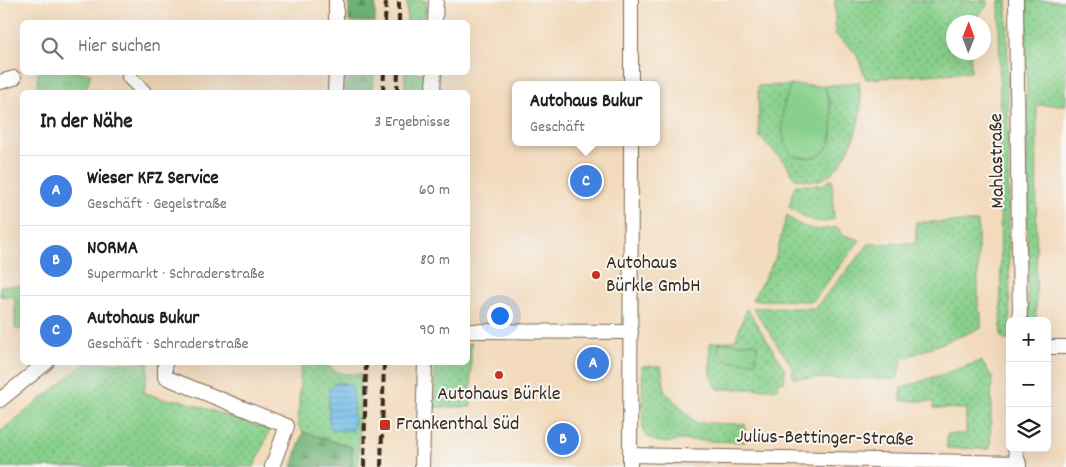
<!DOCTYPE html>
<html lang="de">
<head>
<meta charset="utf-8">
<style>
	:root { --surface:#fff; --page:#f2f2f2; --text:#202124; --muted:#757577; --line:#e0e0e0; --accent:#c8321e }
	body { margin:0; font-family:Dekko,sans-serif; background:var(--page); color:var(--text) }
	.controls { position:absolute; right:15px; bottom:15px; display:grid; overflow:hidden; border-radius:8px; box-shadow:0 5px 20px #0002 }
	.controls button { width:45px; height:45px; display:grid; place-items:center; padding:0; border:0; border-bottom:1px solid var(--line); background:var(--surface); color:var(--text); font:25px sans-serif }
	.compass { position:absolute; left:946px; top:15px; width:45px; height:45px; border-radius:50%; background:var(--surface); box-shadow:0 5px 20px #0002; rotate:1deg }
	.you { position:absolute; left:499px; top:315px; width:18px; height:18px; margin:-12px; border:4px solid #fff; border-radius:50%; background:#1a73e8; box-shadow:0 0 0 8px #1a73e833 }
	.badge { display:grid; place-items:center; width:32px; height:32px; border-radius:50%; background:var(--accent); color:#fff; font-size:16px; font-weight:700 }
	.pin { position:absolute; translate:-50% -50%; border:2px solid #fff; box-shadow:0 1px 5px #0006 }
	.popup { position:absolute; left:512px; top:81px; width:148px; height:65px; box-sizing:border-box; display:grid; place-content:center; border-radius:8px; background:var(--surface); filter:drop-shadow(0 1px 4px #0005); font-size:16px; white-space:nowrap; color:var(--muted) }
	.popup b { font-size:19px; color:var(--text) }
	.popup::after { content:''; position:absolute; left:50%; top:100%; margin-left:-10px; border:10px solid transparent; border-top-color:var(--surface) }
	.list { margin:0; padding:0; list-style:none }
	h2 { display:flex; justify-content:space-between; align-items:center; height:65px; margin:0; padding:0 20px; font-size:21px }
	h2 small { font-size:16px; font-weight:400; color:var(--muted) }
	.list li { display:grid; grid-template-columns:32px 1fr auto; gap:15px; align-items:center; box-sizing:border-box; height:70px; padding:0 20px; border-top:1px solid var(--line) }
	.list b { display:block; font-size:19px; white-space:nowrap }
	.list p { margin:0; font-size:16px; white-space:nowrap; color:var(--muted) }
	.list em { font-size:16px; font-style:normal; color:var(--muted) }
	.icon { flex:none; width:28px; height:28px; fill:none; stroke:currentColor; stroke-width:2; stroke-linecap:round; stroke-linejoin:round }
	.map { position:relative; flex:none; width:1066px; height:467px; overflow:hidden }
	.search { position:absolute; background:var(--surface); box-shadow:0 5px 20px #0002; left:20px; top:20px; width:450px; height:55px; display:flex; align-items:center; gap:12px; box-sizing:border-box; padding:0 18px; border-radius:8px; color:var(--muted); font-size:19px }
	.panel { position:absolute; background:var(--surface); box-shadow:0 5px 20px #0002; left:20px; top:90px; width:450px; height:275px; border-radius:8px }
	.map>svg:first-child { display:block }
	.grass { fill:url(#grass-dots); stroke:#627d54 }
	.forest { fill:url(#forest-firs); stroke:#546e4a }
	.park { fill:url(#park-tufts); stroke:#627d54 }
	.pitch { fill:#88d08b; stroke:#627d54 }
	.water { fill:url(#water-rules); stroke:#567484 }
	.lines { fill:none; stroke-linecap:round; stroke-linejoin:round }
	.minor-casing { stroke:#7b6855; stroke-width:16 }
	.minor { stroke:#fff; stroke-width:14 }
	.rail { stroke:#3b2a1e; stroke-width:4; stroke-dasharray:8 4; stroke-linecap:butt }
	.poi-dot { fill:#c8321e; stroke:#f6f6f2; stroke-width:2 }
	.labels { text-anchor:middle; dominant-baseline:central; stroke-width:4; stroke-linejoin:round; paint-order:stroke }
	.street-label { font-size:20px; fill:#3b2a1e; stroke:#f6f6f2 }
	.poi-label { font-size:20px; fill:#3b2a1e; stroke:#f6f6f2; text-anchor:start }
</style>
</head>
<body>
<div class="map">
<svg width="1066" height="467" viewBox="0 0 1066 467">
	<defs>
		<pattern id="grass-dots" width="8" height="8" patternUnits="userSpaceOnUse" patternTransform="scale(1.25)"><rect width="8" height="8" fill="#88d08b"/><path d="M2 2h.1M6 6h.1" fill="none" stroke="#70a971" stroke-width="1.8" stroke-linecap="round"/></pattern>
		<pattern id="forest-firs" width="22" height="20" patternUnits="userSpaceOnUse" patternTransform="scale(1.25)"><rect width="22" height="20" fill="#6eb277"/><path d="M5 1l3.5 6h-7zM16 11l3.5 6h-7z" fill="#5c9161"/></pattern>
		<pattern id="park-tufts" width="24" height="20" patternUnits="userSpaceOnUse" patternTransform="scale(1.25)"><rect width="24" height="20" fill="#88d08b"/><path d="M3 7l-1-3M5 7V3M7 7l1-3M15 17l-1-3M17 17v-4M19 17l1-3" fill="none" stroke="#70a971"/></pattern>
		<pattern id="water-rules" width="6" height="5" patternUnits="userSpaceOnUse" patternTransform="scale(1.25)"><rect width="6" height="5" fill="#70bdea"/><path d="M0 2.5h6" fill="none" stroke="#5d9abd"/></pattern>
	</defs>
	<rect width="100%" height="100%" fill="#f6f6f2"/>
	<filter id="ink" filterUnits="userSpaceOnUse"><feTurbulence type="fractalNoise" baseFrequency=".02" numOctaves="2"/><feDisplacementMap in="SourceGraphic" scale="10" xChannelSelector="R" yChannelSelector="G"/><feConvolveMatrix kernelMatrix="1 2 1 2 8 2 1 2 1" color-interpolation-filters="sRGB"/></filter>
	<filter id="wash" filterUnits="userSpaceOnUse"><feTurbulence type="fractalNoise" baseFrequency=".0096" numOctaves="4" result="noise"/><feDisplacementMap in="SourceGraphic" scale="20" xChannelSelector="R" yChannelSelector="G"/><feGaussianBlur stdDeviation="1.12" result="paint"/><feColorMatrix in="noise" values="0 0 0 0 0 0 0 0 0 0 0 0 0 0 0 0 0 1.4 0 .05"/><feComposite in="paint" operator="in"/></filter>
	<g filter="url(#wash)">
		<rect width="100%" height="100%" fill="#f3dabc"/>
		<!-- grass -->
		<g class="grass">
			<path d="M 407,0 L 426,0 L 425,22 L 407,22 Z"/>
			<path d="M 835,0 L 987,0 L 987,5 L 978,16 L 978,22 L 954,22 L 954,52 L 971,53 L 971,72 L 866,79 L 856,53 L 835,34 Z"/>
			<path d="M 999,0 L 1007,0 L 1010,336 L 1007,341 L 1001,337 Z"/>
			<path d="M 1026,0 L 1066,1 L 1066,105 L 1037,105 L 1036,321 L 1028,321 Z"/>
			<rect x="405" y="73" width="19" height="19"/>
			<path d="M 859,82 C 860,92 862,103 860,113 C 857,136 841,178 814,181 C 808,181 801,179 795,179 L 787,165 L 759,136 L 758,86 L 792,85 L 785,101 L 784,141 L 832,139 L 830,102 L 824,86 Z"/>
			<path d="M 832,179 L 834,219 C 818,227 802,216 789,207 L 795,185 L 822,185 Z"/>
			<path d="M 787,215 C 804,230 814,232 837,227 L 843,235 L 860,240 L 813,301 L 752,300 L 775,259 Z"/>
			<path d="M 916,222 L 978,222 L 978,308 L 981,314 L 981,328 L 902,359 L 897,379 L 793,378 L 793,368 L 753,308 L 815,308 L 869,244 L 916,243 Z"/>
			<path d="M 747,309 L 785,369 L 784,382 L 778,381 L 777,389 L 718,389 L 710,376 L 710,343 L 735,340 Z"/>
			<path d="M 468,343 L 471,343 L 471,407 L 434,407 L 435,363 L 468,362 Z"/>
			<path d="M 981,361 L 992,376 L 990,449 L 947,448 L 947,434 L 966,434 L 966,409 L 934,408 L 933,401 L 901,401 L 901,388 Z"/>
			<path d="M 86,363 L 149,363 L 144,392 L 162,399 L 180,400 L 270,430 L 254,467 L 0,467 L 0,432 Z"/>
			<path d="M 301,363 L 327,363 C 335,376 347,374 361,374 L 358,467 L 352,467 L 352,447 L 303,432 L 298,425 Z"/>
			<path d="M 642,366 L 661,366 L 665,391 L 696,423 L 745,424 L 745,442 L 679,440 C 665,444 653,444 643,432 Z"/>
		</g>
		<!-- forest -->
		<g class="forest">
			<rect x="349" y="0" width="26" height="22"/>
			<path d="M 345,73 L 374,73 L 373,92 L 344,92 Z"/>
			<path d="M 303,432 L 352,447 L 352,467 L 292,467 Z"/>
		</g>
		<!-- park -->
		<g class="park">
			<path d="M 38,73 L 38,72 L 91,73 L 85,92 L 37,92 Z"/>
			<path d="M 719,343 L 757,344 L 756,362 L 718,361 Z"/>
		</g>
		<!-- pitch -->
		<g class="pitch">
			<path d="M 792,85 L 824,86 C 835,116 842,170 792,155 C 778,138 780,103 792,85 Z"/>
			<path d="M 0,286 L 22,286 L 22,329 L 15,329 L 15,297 L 0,296 Z"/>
		</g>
		<!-- water -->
		<path class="water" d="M 337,383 L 345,383 L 353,387 L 354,425 L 352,430 L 333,431 L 329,425 L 329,388 Z"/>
	</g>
	<g filter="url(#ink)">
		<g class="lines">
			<!-- minor casing -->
			<g class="minor-casing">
				<g id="minor">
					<path d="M 1016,0 L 1020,321"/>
					<path d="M 336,22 L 336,0"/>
					<path d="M 435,22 L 436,0"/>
					<path d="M 129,77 L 144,92"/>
					<path d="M 0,82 L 14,78"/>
					<path d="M 631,85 L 631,0"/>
					<path d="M 335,92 L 336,72"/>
					<path d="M 433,92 L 434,72"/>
					<path d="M 468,331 L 631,332"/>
					<path d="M 1047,347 L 1066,347"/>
					<path d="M 165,362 L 165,377 L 287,426 L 272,467"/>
					<path d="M 0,400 L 47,362"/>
					<path d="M 1015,448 L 1019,467"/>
					<path d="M 630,455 L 1019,463"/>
					<path d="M 422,467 L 425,362"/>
					<path d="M 630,467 L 631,142"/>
				</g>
			</g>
			<!-- minor -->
			<use href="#minor" class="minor"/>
			<!-- rail -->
			<g class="rail">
				<path d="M 385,22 L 386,0"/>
				<path d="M 399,22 L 399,0"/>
				<path d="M 383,92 L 384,72"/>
				<path d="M 397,92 L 398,72"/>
				<path d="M 364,467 L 366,362"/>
				<path d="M 381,467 L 384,362"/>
			</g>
		</g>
	</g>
	<!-- markers -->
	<g class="poi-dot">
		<circle cx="596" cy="275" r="5"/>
		<circle cx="499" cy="375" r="5"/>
		<rect x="379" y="419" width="12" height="12" rx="2.5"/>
	</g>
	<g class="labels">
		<!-- street labels -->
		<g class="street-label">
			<text transform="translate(998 161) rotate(-91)">Mahlastraße</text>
			<text transform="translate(825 439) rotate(1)">Julius-Bettinger-Straße</text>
		</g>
		<!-- poi labels -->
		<g class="poi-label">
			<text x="606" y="264">Autohaus<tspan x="606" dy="23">Bürkle GmbH</tspan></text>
			<text x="499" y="395" text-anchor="middle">Autohaus Bürkle</text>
			<text x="396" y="425">Frankenthal Süd</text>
		</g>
	</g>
</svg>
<div class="controls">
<button>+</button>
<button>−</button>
<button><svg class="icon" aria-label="layers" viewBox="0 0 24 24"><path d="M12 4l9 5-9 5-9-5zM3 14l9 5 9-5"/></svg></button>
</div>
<svg class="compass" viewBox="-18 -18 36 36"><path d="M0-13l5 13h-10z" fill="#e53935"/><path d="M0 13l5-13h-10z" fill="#757577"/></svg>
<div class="you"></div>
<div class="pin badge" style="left:593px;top:363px;background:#3f7fe0">A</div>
<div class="pin badge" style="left:563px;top:439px;background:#3f7fe0">B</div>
<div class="pin badge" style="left:586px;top:181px;background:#3f7fe0">C</div>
<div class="popup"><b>Autohaus Bukur</b>Geschäft</div>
<div class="search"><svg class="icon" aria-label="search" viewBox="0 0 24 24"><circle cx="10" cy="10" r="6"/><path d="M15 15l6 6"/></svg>Hier suchen</div>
<section class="panel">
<h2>In der Nähe<small>3 Ergebnisse</small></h2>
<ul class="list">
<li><span class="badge" style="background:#3f7fe0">A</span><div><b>Wieser KFZ Service</b><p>Geschäft · Gegelstraße</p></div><em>60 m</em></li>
<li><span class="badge" style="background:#3f7fe0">B</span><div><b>NORMA</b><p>Supermarkt · Schraderstraße</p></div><em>80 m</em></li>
<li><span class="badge" style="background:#3f7fe0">C</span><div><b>Autohaus Bukur</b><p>Geschäft · Schraderstraße</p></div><em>90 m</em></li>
</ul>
</section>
</div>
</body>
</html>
